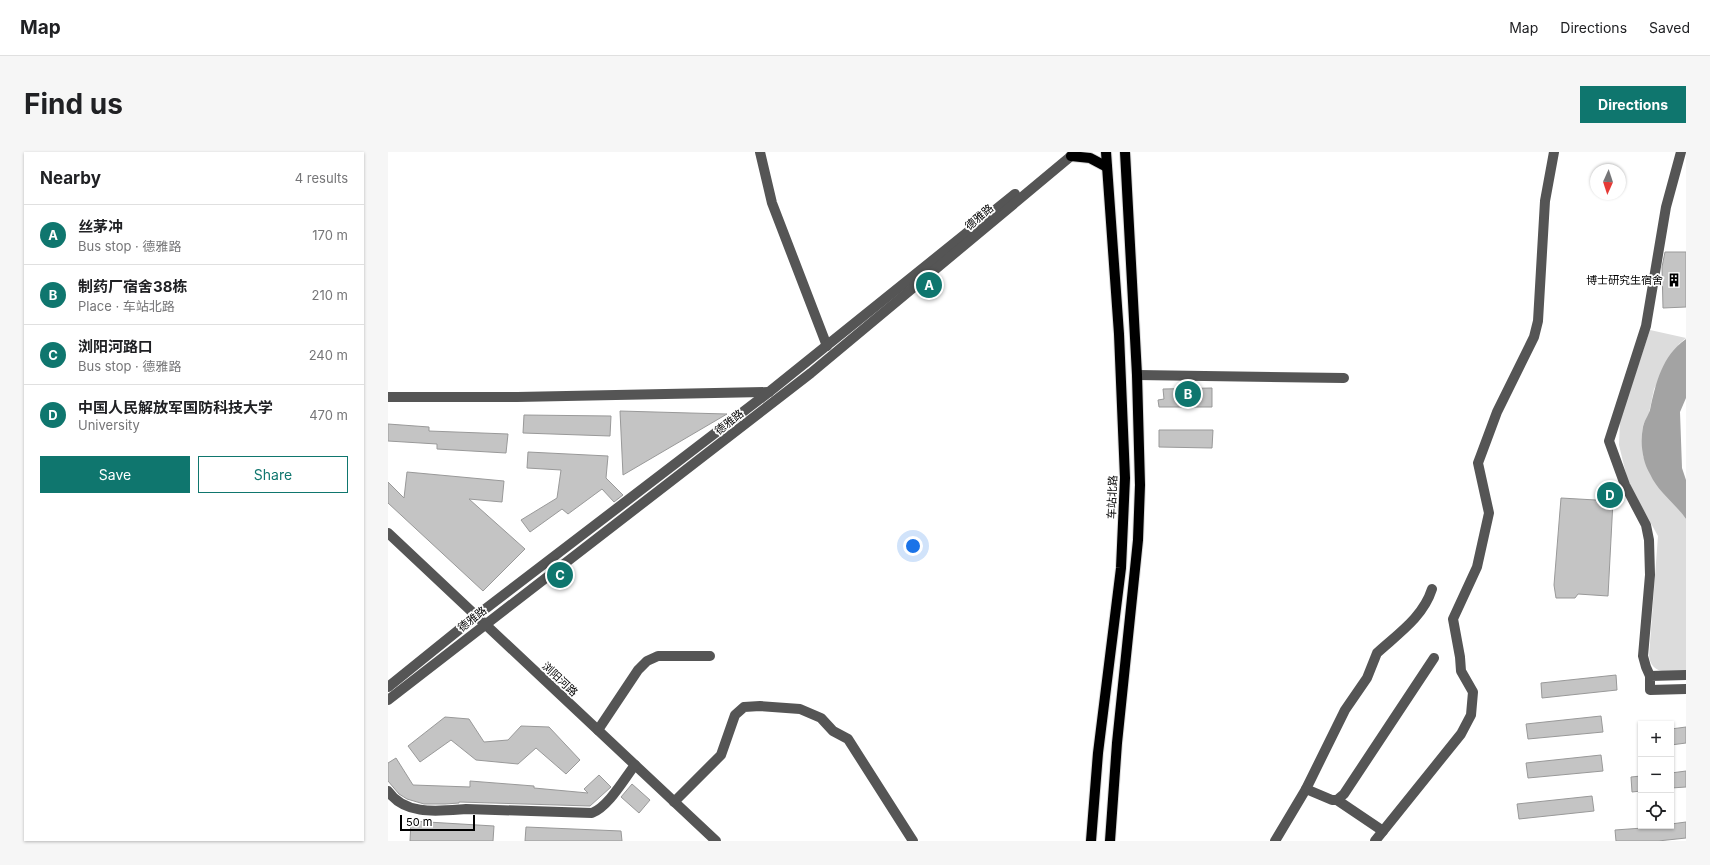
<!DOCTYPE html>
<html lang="en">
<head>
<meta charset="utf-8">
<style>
	:root { --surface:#fff; --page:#f6f6f6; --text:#202124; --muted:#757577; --line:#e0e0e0; --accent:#0f766e }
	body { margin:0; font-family:Inter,"Noto Sans SC",sans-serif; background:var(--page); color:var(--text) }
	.controls { position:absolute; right:12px; bottom:12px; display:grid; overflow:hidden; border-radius:0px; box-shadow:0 1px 3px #0004 }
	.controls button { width:36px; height:36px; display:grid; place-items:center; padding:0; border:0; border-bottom:1px solid var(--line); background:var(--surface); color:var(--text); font:20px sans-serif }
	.compass { position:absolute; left:1202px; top:12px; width:36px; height:36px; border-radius:50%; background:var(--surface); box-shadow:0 1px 3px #0004; rotate:183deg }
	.scale { position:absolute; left:12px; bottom:10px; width:75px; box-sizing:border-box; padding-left:4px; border:2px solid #000; border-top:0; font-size:11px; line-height:14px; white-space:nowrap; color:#000; -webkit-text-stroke:3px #fff; paint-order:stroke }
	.you { position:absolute; left:525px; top:394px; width:14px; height:14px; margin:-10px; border:3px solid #fff; border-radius:50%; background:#1a73e8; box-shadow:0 0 0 6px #1a73e833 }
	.badge { display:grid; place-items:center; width:26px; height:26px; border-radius:50%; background:var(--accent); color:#fff; font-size:13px; font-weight:700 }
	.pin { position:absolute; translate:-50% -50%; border:2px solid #fff; box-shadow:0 1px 4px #0006 }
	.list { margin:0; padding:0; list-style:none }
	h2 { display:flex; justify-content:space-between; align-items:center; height:52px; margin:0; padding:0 16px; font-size:17px }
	h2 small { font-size:13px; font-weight:400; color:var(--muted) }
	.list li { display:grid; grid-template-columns:26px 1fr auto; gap:12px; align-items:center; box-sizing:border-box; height:60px; padding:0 16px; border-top:1px solid var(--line) }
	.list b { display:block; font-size:15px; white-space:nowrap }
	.list p { margin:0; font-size:13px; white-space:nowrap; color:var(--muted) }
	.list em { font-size:13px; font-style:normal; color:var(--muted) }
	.actions { display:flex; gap:8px; padding:12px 16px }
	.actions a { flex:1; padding:9px 0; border:1px solid var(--accent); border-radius:0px; text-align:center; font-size:14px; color:var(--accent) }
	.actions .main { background:var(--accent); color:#fff }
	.icon { flex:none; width:22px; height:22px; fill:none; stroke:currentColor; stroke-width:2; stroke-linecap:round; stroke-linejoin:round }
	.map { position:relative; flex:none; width:1298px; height:689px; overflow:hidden; border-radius:0px }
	header { display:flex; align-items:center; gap:24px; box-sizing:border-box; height:56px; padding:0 20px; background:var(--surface); border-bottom:1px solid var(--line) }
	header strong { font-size:19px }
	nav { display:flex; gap:22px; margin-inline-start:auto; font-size:14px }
	.intro { display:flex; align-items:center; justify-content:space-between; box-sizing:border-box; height:96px; padding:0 24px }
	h1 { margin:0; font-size:28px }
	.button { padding:10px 18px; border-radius:0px; background:var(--accent); color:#fff; font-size:14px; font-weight:700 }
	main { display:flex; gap:24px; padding:0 24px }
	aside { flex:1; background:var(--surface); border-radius:0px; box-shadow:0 1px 3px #0004 }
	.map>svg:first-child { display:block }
	.green { fill:#dcdcdc }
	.water { fill:#a3a3a3 }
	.building { fill:#c4c4c4; stroke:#999 }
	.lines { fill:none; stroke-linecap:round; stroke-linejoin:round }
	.major-casing { stroke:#dbdbdb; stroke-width:12 }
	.minor { stroke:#555; stroke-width:10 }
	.major { stroke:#000; stroke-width:10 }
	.labels { text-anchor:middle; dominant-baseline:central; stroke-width:3.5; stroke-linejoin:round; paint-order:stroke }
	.street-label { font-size:11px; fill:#000; stroke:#fff }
	.poi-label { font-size:11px; fill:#000; stroke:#fff; text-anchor:end }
</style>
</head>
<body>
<header>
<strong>Map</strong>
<nav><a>Map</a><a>Directions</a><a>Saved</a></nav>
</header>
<div class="intro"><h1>Find us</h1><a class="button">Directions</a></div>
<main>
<aside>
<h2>Nearby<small>4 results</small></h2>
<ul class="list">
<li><span class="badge">A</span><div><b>丝茅冲</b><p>Bus stop · 德雅路</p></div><em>170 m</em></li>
<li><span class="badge">B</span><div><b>制药厂宿舍38栋</b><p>Place · 车站北路</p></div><em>210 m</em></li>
<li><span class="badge">C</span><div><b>浏阳河路口</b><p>Bus stop · 德雅路</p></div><em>240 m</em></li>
<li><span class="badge">D</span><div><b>中国人民解放军国防科技大学</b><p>University</p></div><em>470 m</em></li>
</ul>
<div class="actions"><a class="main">Save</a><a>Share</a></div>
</aside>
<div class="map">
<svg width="1298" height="689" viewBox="0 0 1298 689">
	<rect width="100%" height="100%" fill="#fff"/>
	<!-- green -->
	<path class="green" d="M 1262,178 L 1298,186 L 1291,192 L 1266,237 L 1261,261 L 1255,273 L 1254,293 L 1255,304 L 1272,337 L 1291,357 L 1298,367 L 1298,519 C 1281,519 1264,524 1261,504 L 1270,384 L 1240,330 L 1231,293 L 1232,268 Z"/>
	<!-- water -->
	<path class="water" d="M 1298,187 L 1298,246 L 1292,260 L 1294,316 L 1298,328 L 1298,367 C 1287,351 1270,340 1262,322 C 1254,308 1252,291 1255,275 C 1256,269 1260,264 1262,258 C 1268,230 1274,204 1298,187 Z"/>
	<!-- building -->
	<g class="building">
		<path d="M 1277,100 L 1298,100 L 1298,155 L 1275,156 L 1274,115 Z"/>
		<path d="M 824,236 L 824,255 L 771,255 L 770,248 L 776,247 L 775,237 Z"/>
		<path d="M 232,259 L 302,261 L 339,262 L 235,323 Z"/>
		<path d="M 136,263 L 223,264 L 222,284 L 135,281 Z"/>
		<path d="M 0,272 L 41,275 L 41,279 L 120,282 L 118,301 L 49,297 L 49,292 L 0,289 Z"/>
		<path d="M 771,278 L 825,278 L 824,296 L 771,295 Z"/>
		<path d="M 140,300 L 220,304 L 218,326 L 235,343 L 226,350 L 214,337 L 180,362 L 174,357 L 142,380 L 133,368 L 169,346 L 173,318 L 139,316 Z"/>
		<path d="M 19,320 L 116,329 L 114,350 L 81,347 L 137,397 L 95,439 L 0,351 L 0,330 L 16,346 Z"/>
		<path d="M 1173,346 L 1225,349 L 1220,444 L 1190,442 L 1187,446 L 1168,446 L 1166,433 Z"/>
		<path d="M 1228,523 L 1229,538 L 1154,546 L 1153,531 Z"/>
		<path d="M 1213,564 L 1215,580 L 1140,587 L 1138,572 Z"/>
		<path d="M 57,565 L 81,567 L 96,590 L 120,588 L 133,574 L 161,575 L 192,608 L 178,622 L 148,596 L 130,612 L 88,608 L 63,588 L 32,610 L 20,594 Z"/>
		<path d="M 1298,575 L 1298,591 L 1283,593 L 1283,577 Z"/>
		<path d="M 1213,603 L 1215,619 L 1140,626 L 1138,611 Z"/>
		<path d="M 8,606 L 25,633 L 82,635 L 82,629 L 146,634 L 146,636 L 200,641 L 196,637 L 211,623 L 223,635 L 202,654 L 71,650 L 71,651 L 57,652 L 36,652 L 19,647 L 11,642 L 0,629 L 0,611 Z"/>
		<path d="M 1298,619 L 1298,635 L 1283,636 L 1283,621 Z"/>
		<path d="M 1253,624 L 1253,639 L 1244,640 L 1243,625 Z"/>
		<path d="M 244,632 L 262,648 L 251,661 L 233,645 Z"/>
		<path d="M 1204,644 L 1206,659 L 1131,667 L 1129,652 Z"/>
		<path d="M 23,669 L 106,674 L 105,689 L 22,689 Z"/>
		<path d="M 1298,670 L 1298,686 L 1270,689 L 1228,689 L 1227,678 L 1283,674 L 1283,672 Z"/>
		<path d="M 138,675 L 233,679 L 234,689 L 137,689 Z"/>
	</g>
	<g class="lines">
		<!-- major casing -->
		<g class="major-casing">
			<g id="major">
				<path d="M 683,4 L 702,6 L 719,15"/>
				<path d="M 703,689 L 710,601 L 733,416 L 737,326 L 731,182 L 718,0"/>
				<path d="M 722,689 L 729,591 L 750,388 L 752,333 L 749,223 L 737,0"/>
			</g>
		</g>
		<!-- minor -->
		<g class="minor">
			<path d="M 372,0 L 384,51 L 439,194"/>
			<path d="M 749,223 L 956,226"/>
			<path d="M 0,245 L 129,245 L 381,240"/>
			<path d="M 0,381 L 328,689"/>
			<path d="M 1298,523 L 1262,524 L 1262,538 L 1298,537"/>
			<path d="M 1262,524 L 1258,515 L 1255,504 L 1262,423 L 1261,388 L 1258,373 L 1237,333 L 1221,289 L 1258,174 L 1278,55 L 1293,0"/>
			<path d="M 0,535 L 88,464 L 381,240 L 627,42"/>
			<path d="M 0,548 L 423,221 L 688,0"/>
			<path d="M 210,578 L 250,518 L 259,509 L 270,504 L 322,504"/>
			<path d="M 918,637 L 957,558 L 979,526 L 989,501 C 1011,481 1035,465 1044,437"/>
			<path d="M 0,639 C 17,664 51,659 78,657 L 204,661 C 221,654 236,627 247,613"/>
			<path d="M 949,648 L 995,679"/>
			<path d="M 286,650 L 333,603 L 347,563 L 356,555 L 372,554 L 412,557 L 433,566 L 445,579 L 460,587 L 525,689"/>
			<path d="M 887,689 L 918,637 L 944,648 L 949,648 L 956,642 L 1046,506"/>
			<path d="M 987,689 L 1073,582 L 1083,563 L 1085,540 L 1073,519 L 1072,505 L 1065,467 L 1089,415 L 1101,361 L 1090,311 L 1109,260 L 1146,185 L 1150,169 L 1157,49 L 1166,0"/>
		</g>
		<!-- major -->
		<use href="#major" class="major"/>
	</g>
	<!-- icons -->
	<defs>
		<g id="building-bare" transform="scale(1.08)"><path d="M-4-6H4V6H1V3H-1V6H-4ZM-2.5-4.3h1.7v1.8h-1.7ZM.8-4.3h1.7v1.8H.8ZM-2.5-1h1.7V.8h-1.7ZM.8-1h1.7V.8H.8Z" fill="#000" stroke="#fff" stroke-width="2.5" paint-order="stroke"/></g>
	</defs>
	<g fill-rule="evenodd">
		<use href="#building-bare" x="1286" y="128"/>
	</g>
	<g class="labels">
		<!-- street labels -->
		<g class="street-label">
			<text transform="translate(591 65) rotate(-40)">德雅路</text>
			<text transform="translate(341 270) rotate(-38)">德雅路</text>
			<text transform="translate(724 345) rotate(-88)">车站北路</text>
			<text transform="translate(84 467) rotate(-38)">德雅路</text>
			<text transform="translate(172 527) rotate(43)">浏阳河路</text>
		</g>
		<!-- poi labels -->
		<g class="poi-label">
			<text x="1275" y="128">博士研究生宿舍</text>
		</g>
	</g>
</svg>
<div class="controls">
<button>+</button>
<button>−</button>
<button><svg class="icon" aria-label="locate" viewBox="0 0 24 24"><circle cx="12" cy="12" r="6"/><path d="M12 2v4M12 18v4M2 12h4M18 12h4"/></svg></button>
</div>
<svg class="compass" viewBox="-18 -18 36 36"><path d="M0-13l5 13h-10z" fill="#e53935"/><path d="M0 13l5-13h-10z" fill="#757577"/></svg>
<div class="scale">50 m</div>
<div class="you"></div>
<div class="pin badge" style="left:541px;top:133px">A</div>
<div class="pin badge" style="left:800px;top:242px">B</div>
<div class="pin badge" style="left:172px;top:423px">C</div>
<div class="pin badge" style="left:1222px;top:343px">D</div>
</div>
</main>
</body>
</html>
